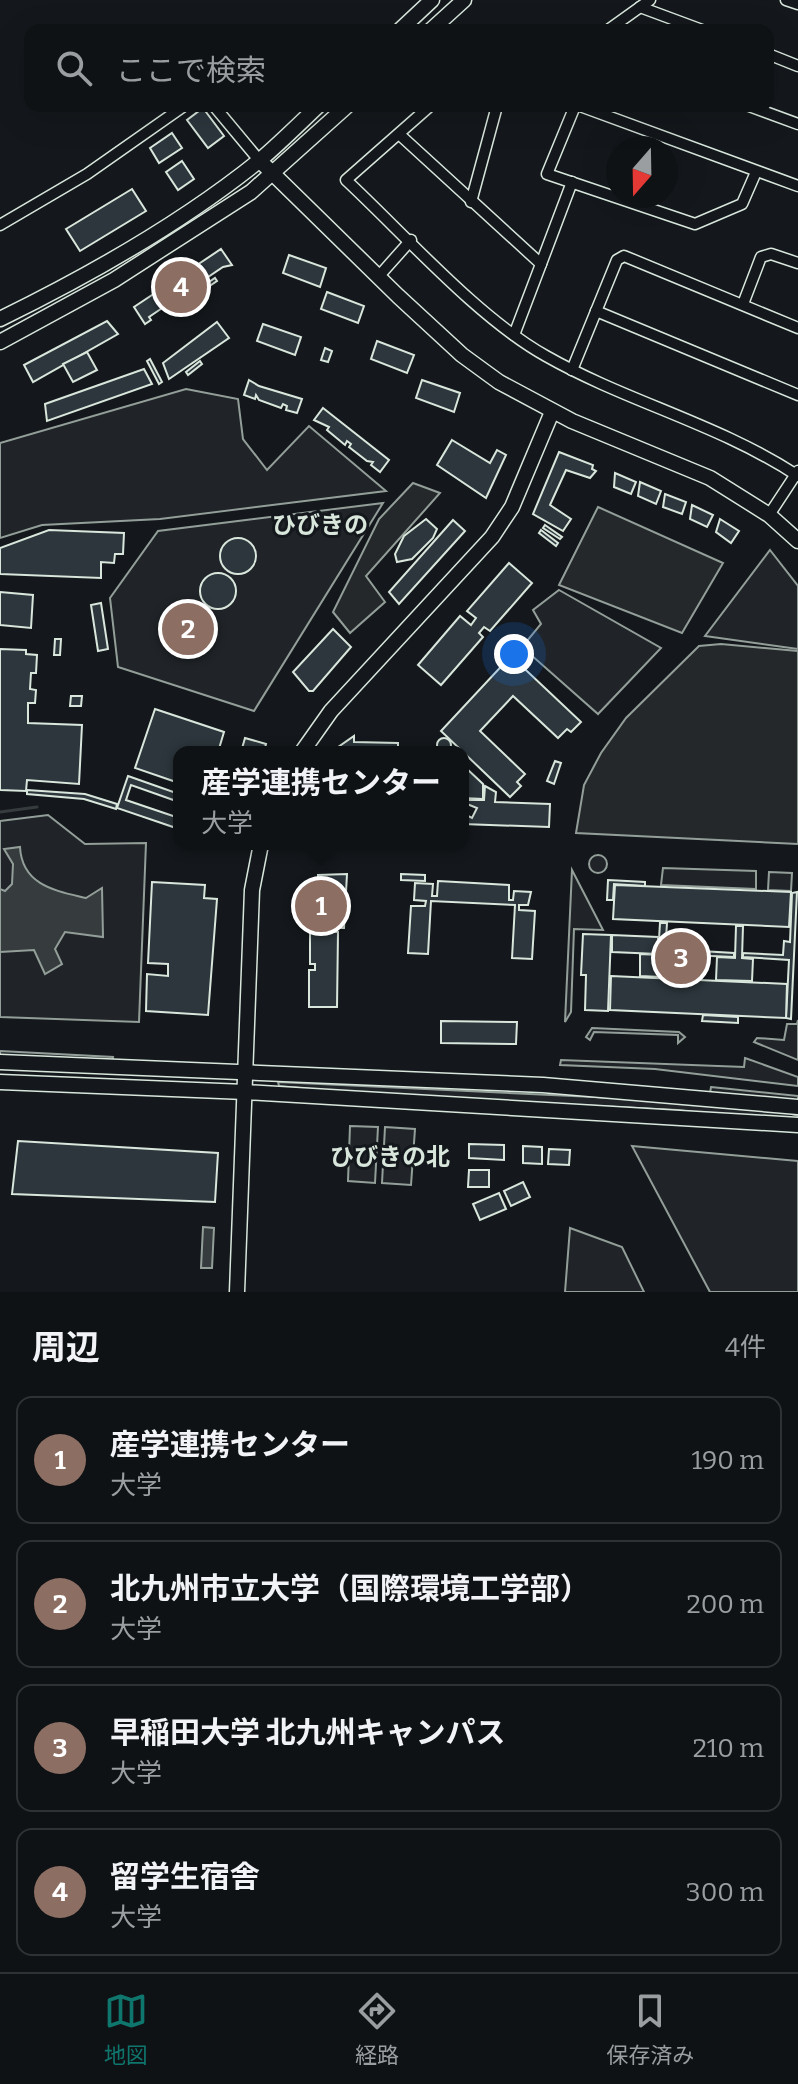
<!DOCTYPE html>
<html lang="ja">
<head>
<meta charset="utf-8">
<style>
	:root { --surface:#0f1215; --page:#181b1e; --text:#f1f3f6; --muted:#9b9ea0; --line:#2f3234; --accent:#0f766e }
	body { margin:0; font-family:Bitter,"Noto Sans JP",serif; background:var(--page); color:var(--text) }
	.compass { position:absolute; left:606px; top:136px; width:72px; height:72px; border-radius:50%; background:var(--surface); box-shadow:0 8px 32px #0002; rotate:200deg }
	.you { position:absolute; left:514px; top:654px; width:28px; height:28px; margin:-20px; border:6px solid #fff; border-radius:50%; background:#1a73e8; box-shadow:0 0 0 12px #1a73e833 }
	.badge { display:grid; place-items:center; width:52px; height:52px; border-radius:50%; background:var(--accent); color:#fff; font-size:26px; font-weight:700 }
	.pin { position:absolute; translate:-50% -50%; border:4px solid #fff; box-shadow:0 2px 8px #0006 }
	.popup { position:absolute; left:173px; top:746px; width:296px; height:104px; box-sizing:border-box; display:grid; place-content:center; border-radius:16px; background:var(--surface); filter:drop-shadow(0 2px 6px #0005); font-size:26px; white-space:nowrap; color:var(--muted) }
	.popup b { font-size:30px; color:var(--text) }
	.popup::after { content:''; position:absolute; left:50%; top:100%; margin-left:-16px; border:16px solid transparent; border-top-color:var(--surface) }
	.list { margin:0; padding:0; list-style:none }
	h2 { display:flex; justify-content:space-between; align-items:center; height:104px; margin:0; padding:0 32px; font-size:34px }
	h2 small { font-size:26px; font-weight:400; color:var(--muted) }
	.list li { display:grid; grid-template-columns:52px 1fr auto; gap:24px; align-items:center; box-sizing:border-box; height:128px; margin:0 16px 16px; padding:0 16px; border:2px solid var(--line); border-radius:16px }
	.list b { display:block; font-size:30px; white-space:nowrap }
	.list p { margin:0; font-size:26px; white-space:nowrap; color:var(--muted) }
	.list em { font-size:26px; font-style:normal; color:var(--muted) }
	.icon { flex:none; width:44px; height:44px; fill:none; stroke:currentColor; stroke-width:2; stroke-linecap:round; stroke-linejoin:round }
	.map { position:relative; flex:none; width:798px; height:1292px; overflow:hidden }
	.search { position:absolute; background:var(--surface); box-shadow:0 8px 32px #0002; left:24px; right:24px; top:24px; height:88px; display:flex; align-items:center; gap:20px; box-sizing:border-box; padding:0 28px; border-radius:16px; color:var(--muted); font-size:30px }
	.sheet { height:680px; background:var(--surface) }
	nav { display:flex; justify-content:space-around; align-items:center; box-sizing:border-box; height:112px; border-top:2px solid var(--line); background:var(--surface); font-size:22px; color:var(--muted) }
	nav a { display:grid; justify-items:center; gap:4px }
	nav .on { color:var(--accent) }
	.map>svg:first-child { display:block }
	.green { fill:#202428; stroke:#939e99; stroke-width:2 }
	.parking { fill:#24282b; stroke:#939e99; stroke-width:2 }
	.water { fill:#363b3e; stroke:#939e99; stroke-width:2 }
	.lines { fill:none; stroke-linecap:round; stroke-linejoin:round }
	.stream { stroke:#363b3e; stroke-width:3 }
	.building { fill:#2c363c; stroke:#d8e6dc; stroke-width:2; fill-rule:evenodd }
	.street-casing { stroke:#d8e6dc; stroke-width:13 }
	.secondary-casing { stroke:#d8e6dc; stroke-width:17 }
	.street { stroke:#14181c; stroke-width:10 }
	.secondary { stroke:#14181c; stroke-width:14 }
	.labels { text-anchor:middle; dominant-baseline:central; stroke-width:6; stroke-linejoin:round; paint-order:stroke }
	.quarter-label { font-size:24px; font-weight:bold; fill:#d8e6dc; stroke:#14181c }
</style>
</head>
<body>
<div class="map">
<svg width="798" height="1292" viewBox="0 0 798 1292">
	<rect width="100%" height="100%" fill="#14181c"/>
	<!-- green -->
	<g class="green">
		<path d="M 186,389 L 238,399 L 243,439 L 267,470 L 309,426 L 386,491 L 160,519 L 42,525 L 0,538 L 0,443 Z"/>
		<path d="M 383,503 L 254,711 L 118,667 L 110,598 L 158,531 Z"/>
		<path d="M 770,550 L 798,586 L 798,649 L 705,636 Z"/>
		<path d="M 559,590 L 661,648 L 598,714 L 522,647 L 541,624 L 533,610 Z"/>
		<path d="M 48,815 L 85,844 L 146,843 L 139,1022 L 0,1017 L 0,821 Z"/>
		<circle cx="598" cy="864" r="9"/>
		<path d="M 663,868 L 756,871 L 756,889 L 661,885 Z"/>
		<path d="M 572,870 L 603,930 L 574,929 L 571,1012 L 565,1022 Z"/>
		<path d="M 769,872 L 792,873 L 791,891 L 768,890 Z"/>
		<path d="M 798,1020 L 798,1060 L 754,1042 L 757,1038 L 784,1040 L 787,1024 L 797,1024 Z"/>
		<path d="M 592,1028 L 679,1032 L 685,1037 L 678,1043 L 678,1035 L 594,1032 L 590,1040 L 586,1037 Z"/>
		<path d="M 0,1051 L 113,1057 L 112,1063 L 0,1058 Z"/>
		<path d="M 745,1058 L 798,1077 L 798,1086 L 655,1069 L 560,1065 L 561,1060 L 744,1067 Z"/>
		<path d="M 278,1082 L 616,1098 L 789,1113 L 798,1116 L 798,1124 L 677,1110 L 375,1095 L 279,1086 Z"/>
		<path d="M 711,1087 L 798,1096 L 798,1103 L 710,1093 Z"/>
		<path d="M 350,1126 L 378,1127 L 375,1183 L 348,1181 Z"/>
		<path d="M 385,1127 L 415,1129 L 411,1185 L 382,1183 Z"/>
		<path d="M 632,1146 L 798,1161 L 798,1292 L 710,1292 Z"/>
		<path d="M 570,1228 L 622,1247 L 644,1292 L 565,1292 Z"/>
	</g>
	<!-- parking -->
	<g class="parking">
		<path d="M 413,483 L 440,493 L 366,576 L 385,602 L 350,633 L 333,612 L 379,519 Z"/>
		<path d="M 598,507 L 723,563 L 682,633 L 559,585 Z"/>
		<path d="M 721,644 L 798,651 L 798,844 L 576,833 L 584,785 L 601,753 L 626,718 L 699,646 Z"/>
	</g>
	<!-- water -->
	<g class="water">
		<path d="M 20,847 C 22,886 57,891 86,898 L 102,888 L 103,937 L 65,932 L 55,949 L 62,964 L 45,974 L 34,950 L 0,952 L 0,889 L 5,891 L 12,884 L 13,864 L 4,849 Z"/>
		<path d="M 203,1227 L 214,1228 L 212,1268 L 201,1268 Z"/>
	</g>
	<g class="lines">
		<!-- stream -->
		<path class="stream" d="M 0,812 L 37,807"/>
	</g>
	<!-- building -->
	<g class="building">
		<path d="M 203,108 L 224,136 L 208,148 L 187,120 Z"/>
		<path d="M 172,133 L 182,148 L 159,163 L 150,148 Z"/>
		<path d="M 182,161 L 194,179 L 178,190 L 166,172 Z"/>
		<path d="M 132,189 L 146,211 L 80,251 L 66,229 Z"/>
		<path d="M 221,249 L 232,265 L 223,267 L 149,317 L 151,320 L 145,324 L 134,307 Z"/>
		<path d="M 289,255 L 326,268 L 320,287 L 283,273 Z"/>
		<path d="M 215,278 L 217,281 L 196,295 L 194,292 Z"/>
		<path d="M 327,292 L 364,306 L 358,323 L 321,309 Z"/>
		<path d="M 107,321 L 118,334 L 33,382 L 24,365 Z"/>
		<path d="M 217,322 L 229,338 L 169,379 L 163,363 Z"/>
		<path d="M 263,324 L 301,337 L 295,355 L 257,341 Z"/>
		<path d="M 377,341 L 414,355 L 407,373 L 371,359 Z"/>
		<path d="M 325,348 L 332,351 L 328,362 L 321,360 Z"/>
		<path d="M 87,352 L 97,370 L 73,382 L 63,364 Z"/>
		<path d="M 150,359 L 162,382 L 159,384 L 147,361 Z"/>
		<path d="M 200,361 L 202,364 L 188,375 L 186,372 Z"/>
		<path d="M 144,369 L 152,384 L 47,421 L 45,404 Z"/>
		<path d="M 249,380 L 259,386 L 302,399 L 297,413 L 286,410 L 287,406 L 283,404 L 281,408 L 259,400 L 256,395 L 255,399 L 244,395 Z"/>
		<path d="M 422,380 L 460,393 L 454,412 L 416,398 Z"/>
		<path d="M 323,408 L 389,460 L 380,472 L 371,465 L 373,462 L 367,461 L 349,447 L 351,444 L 347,441 L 345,445 L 327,430 L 329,427 L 314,420 Z"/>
		<path d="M 452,440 L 490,463 L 497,450 L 506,455 L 486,498 L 437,465 Z"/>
		<path d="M 559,452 L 593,465 L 592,469 L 596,471 L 590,478 L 566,470 L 550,505 L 571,519 L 563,531 L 533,514 Z"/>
		<path d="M 615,473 L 636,482 L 631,494 L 614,487 Z"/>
		<path d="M 640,482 L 661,491 L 656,504 L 638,496 Z"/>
		<path d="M 665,494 L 686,502 L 682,514 L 663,507 Z"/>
		<path d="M 692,505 L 713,515 L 707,527 L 690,519 Z"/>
		<path d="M 426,519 L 437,529 L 433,538 L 412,559 L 397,562 L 395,554 L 404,536 Z"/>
		<path d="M 720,519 L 739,531 L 731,543 L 716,532 Z"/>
		<path d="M 453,520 L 465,531 L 399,604 L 389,592 Z"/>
		<path d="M 545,525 L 562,537 L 560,539 L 543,528 Z"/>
		<path d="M 49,530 L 124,533 L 123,554 L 115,554 L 114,563 L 101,562 L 101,578 L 0,574 L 0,548 Z"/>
		<path d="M 541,530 L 558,543 L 556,546 L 539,533 Z"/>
		<circle cx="238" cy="556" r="18"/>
		<path d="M 509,563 L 532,583 L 490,631 L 484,627 L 479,633 L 483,637 L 441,685 L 418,665 L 460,616 L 471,625 L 476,618 L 467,611 Z"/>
		<circle cx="218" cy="591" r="18"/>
		<path d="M 0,592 L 33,595 L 31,628 L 0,625 Z"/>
		<path d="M 101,603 L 108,649 L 98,651 L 91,605 Z"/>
		<path d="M 333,629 L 351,647 L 313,691 L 309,691 L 293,672 Z"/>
		<path d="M 55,639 L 61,639 L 60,655 L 54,655 Z"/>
		<path d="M 0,649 L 26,650 L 26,654 L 37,655 L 36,673 L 31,673 L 30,689 L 36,690 L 35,703 L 28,703 L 28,723 L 82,725 L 79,784 L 27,780 L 26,791 L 0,790 Z"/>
		<path d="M 511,656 L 581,722 L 571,732 L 567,729 L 558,738 L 513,696 L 480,731 L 525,774 L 517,782 L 521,786 L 510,797 L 441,731 Z"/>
		<path d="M 71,696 L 82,696 L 81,706 L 70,706 Z"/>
		<path d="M 155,709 L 224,732 L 218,752 L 179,752 L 179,783 L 135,768 Z"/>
		<path d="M 354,736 L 354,742 L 398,743 L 398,752 L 331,752 Z"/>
		<circle cx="444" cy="745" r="7"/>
		<path d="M 245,738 L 266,744 L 264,752 L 241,752 Z"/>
		<path d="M 555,761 L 561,763 L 554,784 L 547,781 Z"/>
		<path d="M 466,768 L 483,784 L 483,799 L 463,798 Z"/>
		<path d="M 128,776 L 179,794 L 179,802 L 131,785 L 126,800 L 179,818 L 179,829 L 117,808 Z"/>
		<path d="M 485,786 L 496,792 L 495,802 L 550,804 L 549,827 L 463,824 L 463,800 L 484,800 ZM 467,804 L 477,808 L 472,818 L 464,814 Z"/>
		<path d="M 27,790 L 85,794 L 117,804 L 116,809 L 84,799 L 27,794 Z"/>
		<path d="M 347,874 L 344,928 L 332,928 L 332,932 L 338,932 L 337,1007 L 309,1007 L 309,970 L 315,970 L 315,964 L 310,964 L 310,931 L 317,931 L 317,926 L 303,926 L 304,896 L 310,896 L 311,886 L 318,886 L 318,875 Z"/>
		<path d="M 401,874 L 425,875 L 425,881 L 401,880 Z"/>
		<path d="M 608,880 L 645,882 L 645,886 L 614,884 L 613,900 L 607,900 Z"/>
		<path d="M 438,881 L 509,885 L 509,900 L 513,900 L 514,891 L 531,892 L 528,905 L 519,905 L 519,910 L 535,911 L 532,959 L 512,958 L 515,905 L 431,901 L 428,954 L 408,953 L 411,906 L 425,906 L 426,901 L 414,900 L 415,883 L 433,884 L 432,896 L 437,896 Z"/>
		<path d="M 152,882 L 205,885 L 204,898 L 217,899 L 208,1015 L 146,1011 L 147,974 L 168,976 L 168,964 L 148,963 Z"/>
		<path d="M 615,885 L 791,892 L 789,927 L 613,919 Z"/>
		<path d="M 797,892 L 791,1019 L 786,1018 L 789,960 L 743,957 L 743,953 L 783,955 L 784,941 L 790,942 L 792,893 Z"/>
		<path d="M 660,923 L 667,923 L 665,955 L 682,956 L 682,978 L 640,976 L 640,954 L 658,955 Z"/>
		<path d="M 736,926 L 743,926 L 742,958 L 753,959 L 752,981 L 716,980 L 717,957 L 735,958 Z"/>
		<path d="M 583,934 L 611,935 L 608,1011 L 585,1010 L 586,975 L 581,975 Z"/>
		<path d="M 612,935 L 658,937 L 658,954 L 612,952 Z"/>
		<path d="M 666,949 L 734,953 L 734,957 L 666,954 Z"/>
		<path d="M 611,976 L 787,984 L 786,1018 L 610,1010 Z"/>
		<path d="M 703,1015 L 738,1017 L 738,1023 L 702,1021 Z"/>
		<path d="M 441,1021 L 517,1022 L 516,1044 L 441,1043 Z"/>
		<path d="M 18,1141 L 218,1153 L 215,1202 L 12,1194 Z"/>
		<path d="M 469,1144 L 504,1145 L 504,1160 L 469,1158 Z"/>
		<path d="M 523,1146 L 542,1147 L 542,1164 L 523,1163 Z"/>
		<path d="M 549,1149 L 570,1150 L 569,1165 L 548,1164 Z"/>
		<path d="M 469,1170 L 489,1170 L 489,1187 L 468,1187 Z"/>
		<path d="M 523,1182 L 530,1197 L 511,1206 L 504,1191 Z"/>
		<path d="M 499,1193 L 506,1209 L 480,1220 L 473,1204 Z"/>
	</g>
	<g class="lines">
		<!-- street casing -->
		<g class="street-casing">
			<g id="street">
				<path d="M 786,0 L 798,4"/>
				<path d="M 640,7 L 702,30"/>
				<path d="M 608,30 L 650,0"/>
				<path d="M 768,54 L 798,66"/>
				<path d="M 214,106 L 259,160"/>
				<path d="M 430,106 L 346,180 C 405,235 478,318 546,356 C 627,402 719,424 798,476"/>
				<path d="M 575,106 L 547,174 L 695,224 L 742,204 L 756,172"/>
				<path d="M 580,106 L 798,186"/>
				<path d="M 749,106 L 798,124"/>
				<path d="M 400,135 L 541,264 L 514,335"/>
				<path d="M 471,202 L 497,106"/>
				<path d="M 0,225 L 87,174 L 184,106"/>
				<path d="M 541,264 L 572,182"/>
				<path d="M 379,276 L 411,240"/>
				<path d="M 743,304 L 761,257 L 771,254 L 798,263"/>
				<path d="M 596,311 L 798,395"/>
				<path d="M 572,370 L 617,260 L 624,256 L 798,328"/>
				<path d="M 769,515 L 798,471"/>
			</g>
		</g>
		<!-- secondary casing -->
		<g class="secondary-casing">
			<g id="secondary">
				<path d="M 400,30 L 432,0"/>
				<path d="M 431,30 L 464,0"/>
				<path d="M 259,160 L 398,296 L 462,355 L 499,382 L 572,421 L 710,478 L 769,515 L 798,541"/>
				<path d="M 0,319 C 90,275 182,223 260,160 C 280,143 299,124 318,106"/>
				<path d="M 0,342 L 114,280 L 251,192 L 347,106"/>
				<path d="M 302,752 L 331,711 L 492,537 L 512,507 L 552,412"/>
				<path d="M 0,1062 L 543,1085 L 798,1107"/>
				<path d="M 0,1082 L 245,1092 L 798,1125"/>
				<path d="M 237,1292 L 252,890 L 261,844"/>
			</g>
		</g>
		<!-- street -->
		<use href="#street" class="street"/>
		<!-- secondary -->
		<use href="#secondary" class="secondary"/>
	</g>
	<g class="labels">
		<!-- quarter labels -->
		<g class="quarter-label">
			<text x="320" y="525">ひびきの</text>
			<text x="390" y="1157">ひびきの北</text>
		</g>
	</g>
</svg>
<svg class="compass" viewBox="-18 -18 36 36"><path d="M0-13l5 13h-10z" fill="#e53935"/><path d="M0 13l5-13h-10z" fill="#9b9ea0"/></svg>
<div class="you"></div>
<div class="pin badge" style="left:321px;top:906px;background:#8d6e63">1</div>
<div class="popup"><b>産学連携センター</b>大学</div>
<div class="pin badge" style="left:188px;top:629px;background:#8d6e63">2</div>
<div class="pin badge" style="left:681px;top:958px;background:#8d6e63">3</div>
<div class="pin badge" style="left:181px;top:287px;background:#8d6e63">4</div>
<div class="search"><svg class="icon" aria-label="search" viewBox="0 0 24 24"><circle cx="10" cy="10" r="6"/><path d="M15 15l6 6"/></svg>ここで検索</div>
</div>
<section class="sheet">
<h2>周辺<small>4件</small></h2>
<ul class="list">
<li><span class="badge" style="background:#8d6e63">1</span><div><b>産学連携センター</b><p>大学</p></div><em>190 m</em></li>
<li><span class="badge" style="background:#8d6e63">2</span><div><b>北九州市立大学（国際環境工学部）</b><p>大学</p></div><em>200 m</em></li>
<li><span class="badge" style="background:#8d6e63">3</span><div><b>早稲田大学 北九州キャンパス</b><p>大学</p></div><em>210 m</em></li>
<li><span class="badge" style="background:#8d6e63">4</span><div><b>留学生宿舎</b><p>大学</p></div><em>300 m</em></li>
</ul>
</section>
<nav>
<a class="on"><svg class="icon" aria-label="map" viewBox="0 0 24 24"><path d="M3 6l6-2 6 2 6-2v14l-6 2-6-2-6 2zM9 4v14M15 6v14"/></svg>地図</a>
<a><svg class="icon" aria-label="directions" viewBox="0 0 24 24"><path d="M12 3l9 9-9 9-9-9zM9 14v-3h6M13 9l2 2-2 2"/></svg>経路</a>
<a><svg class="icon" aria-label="saved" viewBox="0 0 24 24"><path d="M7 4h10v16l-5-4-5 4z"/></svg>保存済み</a>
</nav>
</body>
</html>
